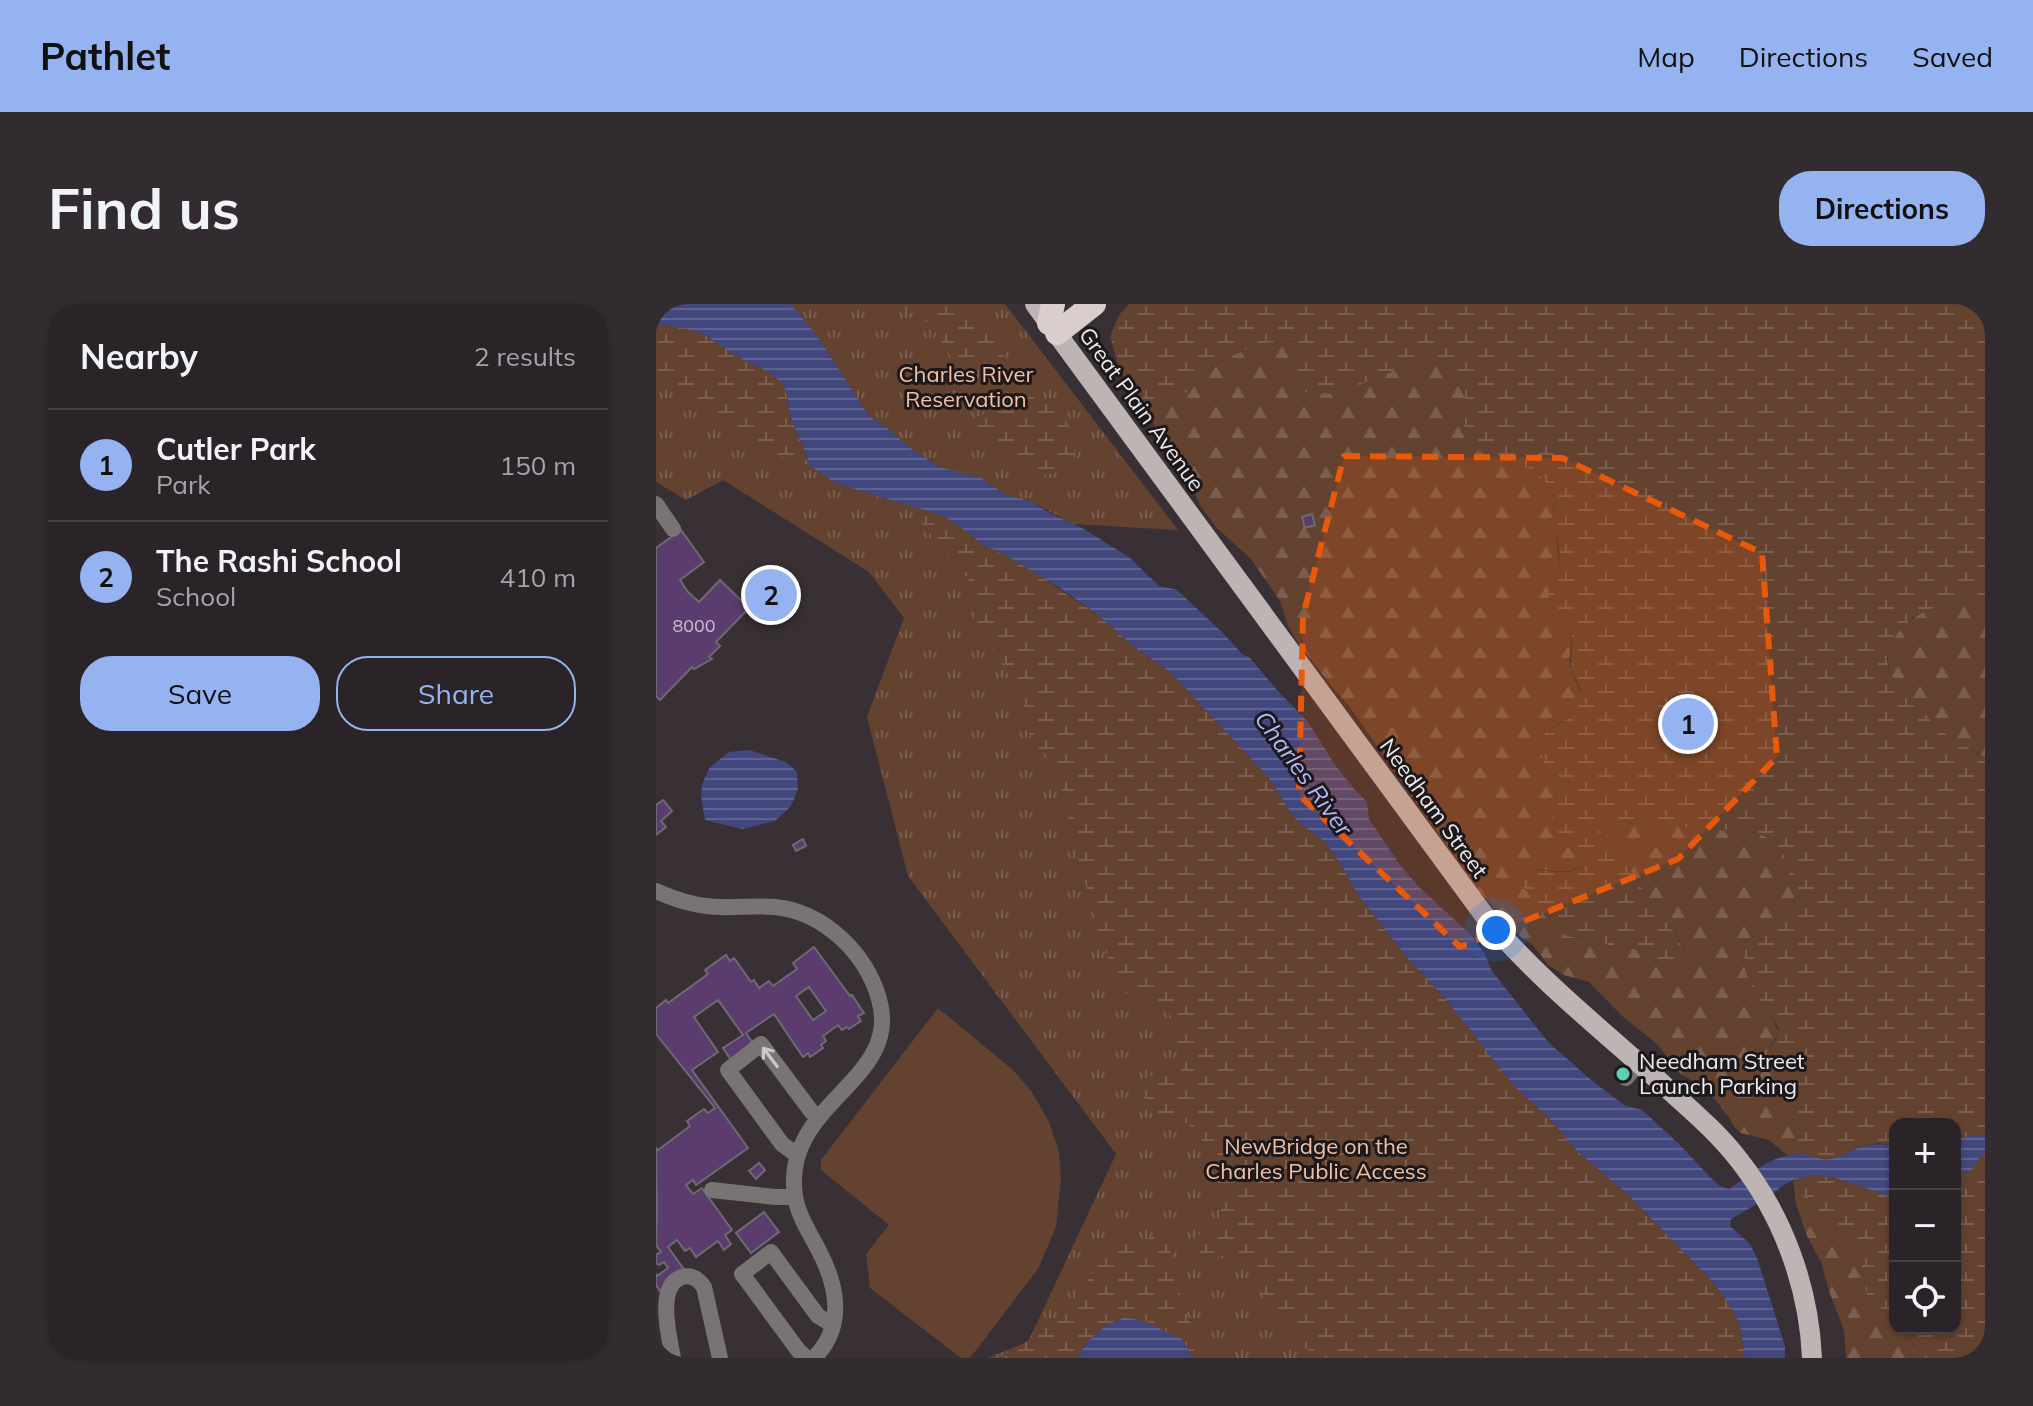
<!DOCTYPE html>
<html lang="en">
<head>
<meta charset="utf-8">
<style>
	:root { --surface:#2a2428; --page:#322c30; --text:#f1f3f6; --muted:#a5a4a8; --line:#464145; --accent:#95b2f1 }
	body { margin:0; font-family:Mulish,sans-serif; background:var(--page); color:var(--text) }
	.controls { position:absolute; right:24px; bottom:24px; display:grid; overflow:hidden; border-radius:16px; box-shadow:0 2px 6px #0004 }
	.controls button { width:72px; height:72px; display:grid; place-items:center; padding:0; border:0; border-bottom:2px solid var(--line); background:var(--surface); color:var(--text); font:40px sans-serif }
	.you { position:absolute; left:840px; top:626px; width:28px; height:28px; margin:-20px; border:6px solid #fff; border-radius:50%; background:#1a73e8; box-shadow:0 0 0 12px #1a73e833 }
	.badge { display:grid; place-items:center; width:52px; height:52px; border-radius:50%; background:var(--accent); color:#111; font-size:26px; font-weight:700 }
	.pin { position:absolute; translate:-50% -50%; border:4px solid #fff; box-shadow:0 2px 8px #0006 }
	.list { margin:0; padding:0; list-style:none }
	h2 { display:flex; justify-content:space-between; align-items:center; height:104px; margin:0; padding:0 32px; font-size:34px }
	h2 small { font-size:26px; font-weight:400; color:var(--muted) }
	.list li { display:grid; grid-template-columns:52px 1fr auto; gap:24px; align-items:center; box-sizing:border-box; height:112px; padding:0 32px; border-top:2px solid var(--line) }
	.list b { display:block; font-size:30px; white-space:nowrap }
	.list p { margin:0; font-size:26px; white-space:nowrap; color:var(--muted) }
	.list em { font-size:26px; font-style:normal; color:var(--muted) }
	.actions { display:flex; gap:16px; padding:24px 32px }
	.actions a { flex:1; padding:18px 0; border:2px solid var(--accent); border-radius:32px; text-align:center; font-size:28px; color:var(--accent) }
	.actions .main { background:var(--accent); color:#111 }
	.icon { flex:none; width:44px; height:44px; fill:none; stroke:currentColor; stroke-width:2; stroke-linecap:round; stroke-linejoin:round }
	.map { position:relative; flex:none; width:1329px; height:1054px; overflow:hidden; border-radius:32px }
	header { display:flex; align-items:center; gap:48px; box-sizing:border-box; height:112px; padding:0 40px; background:var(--accent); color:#111 }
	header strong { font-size:38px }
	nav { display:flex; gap:44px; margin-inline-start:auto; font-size:28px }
	.intro { display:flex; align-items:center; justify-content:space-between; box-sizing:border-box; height:192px; padding:0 48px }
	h1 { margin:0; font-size:56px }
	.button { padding:20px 36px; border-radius:32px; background:var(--accent); color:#111; font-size:28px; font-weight:700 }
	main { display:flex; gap:48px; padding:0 48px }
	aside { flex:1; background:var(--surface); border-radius:32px; box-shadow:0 2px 6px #0004 }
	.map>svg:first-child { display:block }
	.grass { fill:url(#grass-tufts) }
	.forest { fill:url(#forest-firs) }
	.wetland { fill:url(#wetland-marsh) }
	.pitch { fill:#634230 }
	.water { fill:url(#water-rules) }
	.building { fill:#5a3c6e; stroke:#6e6a72; stroke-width:2; fill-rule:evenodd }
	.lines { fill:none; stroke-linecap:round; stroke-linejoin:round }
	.minor { stroke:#797474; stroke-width:16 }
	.major { stroke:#beb4b4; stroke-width:20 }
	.highway { stroke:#dacdcd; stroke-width:24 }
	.oneway { stroke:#ccc7c9 }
	.marked { fill:#e8590c; fill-opacity:0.2; stroke:#e8590c; stroke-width:6; stroke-dasharray:16 10; stroke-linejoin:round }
	.poi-dot { fill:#5dceb9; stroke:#1d191b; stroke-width:3 }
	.labels { text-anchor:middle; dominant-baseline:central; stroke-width:6; stroke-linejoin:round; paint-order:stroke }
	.number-label { font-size:18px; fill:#cabecd }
	.park-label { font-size:22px; fill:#f4c0a4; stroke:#1d191b }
	.street-label { font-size:22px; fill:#efeaed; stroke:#1d191b }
	.poi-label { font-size:22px; fill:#efeaed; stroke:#1d191b; text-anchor:start }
	.water-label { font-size:24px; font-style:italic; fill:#afb9fc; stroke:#1d191b }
</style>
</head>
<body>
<header>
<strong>Pathlet</strong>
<nav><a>Map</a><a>Directions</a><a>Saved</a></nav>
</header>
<div class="intro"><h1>Find us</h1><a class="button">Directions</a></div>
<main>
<aside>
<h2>Nearby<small>2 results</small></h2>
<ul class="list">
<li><span class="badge">1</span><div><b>Cutler Park</b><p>Park</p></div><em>150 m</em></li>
<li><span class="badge">2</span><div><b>The Rashi School</b><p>School</p></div><em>410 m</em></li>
</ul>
<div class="actions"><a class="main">Save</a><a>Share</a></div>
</aside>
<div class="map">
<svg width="1329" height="1054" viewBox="0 0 1329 1054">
	<defs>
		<pattern id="grass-tufts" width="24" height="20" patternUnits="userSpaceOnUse" patternTransform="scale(2)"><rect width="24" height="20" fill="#634230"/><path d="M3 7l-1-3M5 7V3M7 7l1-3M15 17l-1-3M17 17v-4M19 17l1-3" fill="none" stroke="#7a5d4e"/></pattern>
		<pattern id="forest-firs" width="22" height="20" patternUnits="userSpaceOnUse" patternTransform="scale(2)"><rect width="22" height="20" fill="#634230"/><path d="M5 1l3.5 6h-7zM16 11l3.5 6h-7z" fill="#7a5d4e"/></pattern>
		<pattern id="wetland-marsh" width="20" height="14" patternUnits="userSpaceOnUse" patternTransform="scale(2)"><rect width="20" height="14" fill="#634230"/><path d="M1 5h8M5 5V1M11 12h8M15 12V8" fill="none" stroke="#7a5d4e"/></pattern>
		<pattern id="water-rules" width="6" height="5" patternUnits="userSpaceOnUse" patternTransform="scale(2)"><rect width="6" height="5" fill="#42477d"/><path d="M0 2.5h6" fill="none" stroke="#5e6290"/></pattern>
	</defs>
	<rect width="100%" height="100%" fill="#383035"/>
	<!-- grass -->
	<g class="grass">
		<path d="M 135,0 L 349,0 L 522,226 L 417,220 L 374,197 L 350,191 L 333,179 L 284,163 L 258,147 L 231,124 L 213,112 L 162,33 Z"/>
		<path d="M 0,20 L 179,179 L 288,212 L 1089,1054 L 537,1054 L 534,1048 L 429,1040 L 421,1054 L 331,1054 L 372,1038 L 460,850 L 252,572 L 211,413 L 248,314 L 213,268 L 67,176 L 30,196 L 0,178 Z"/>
	</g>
	<!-- forest -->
	<g class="forest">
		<path d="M 642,37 L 645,39 L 640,51 L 645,89 C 655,88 666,90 676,89 C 682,88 689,85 694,83 C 727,73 761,53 796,55 L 794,67 L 795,75 L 807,85 L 810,106 L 808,122 L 852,161 L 878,165 L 887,174 L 899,195 L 897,206 L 904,263 L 895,277 L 892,300 L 902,322 L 910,323 L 916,328 C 915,340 912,354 915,366 C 919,380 932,392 921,407 C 915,414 907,416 900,421 C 894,426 888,434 883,440 L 886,452 L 899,471 L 913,475 L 898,494 L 916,540 L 922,544 L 930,556 L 928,561 C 904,574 894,563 870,565 L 868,585 L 876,589 L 889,612 L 914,633 L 936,632 L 957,644 L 974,643 L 995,653 L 1033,659 L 1021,631 L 997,602 L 967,554 L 948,533 L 945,527 L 945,522 L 948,518 L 954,518 L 1103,529 L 1117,537 L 1128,550 L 1138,592 L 1139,602 L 1088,639 L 1088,644 L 1108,699 L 1123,728 C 1118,740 1110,742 1107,756 L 1133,801 L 1145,850 L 1131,851 L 1113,836 L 1085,829 L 1078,823 L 1073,813 L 1062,799 L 1044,781 L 1025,770 L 1000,739 L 966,712 L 933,678 L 908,671 L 892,661 L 877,641 L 867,635 L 819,583 L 694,403 L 677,384 L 639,335 L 632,322 L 624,297 L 595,255 L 561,224 L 545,203 L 532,175 L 501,130 L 492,105 L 534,87 L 546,70 L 572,53 L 608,39 Z"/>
		<path d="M 1299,294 L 1329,296 L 1329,454 C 1316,444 1300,438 1286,429 C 1280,424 1276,416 1269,411 C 1263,405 1256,402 1250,395 C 1207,344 1249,311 1299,294 Z"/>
		<path d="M 1137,876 L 1170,915 L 1193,935 L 1204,951 L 1211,992 L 1239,1016 L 1239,1024 L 1249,1025 L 1258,1040 L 1255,1054 L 1190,1054 L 1188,1026 L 1174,990 L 1165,958 L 1151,932 L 1140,900 Z"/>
	</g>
	<!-- wetland -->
	<g class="wetland">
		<path d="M 235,0 L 314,0 L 331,25 L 347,44 L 349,49 L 346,56 C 327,63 313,58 294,52 L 275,21 L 262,12 Z"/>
		<path d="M 473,0 L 1329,0 L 1329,296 L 1299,294 L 1257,313 L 1239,332 L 1231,354 L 1233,366 L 1241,382 L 1253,398 L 1271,412 L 1283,426 L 1329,454 L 1329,830 L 1299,835 L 1299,820 L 1239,820 L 1239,842 L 1221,839 L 1200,844 L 1183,853 L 1170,856 L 1145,850 L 1133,801 L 1107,756 L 1105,749 C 1113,743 1125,735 1122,723 L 1099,688 L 1089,667 L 1088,639 L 1139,602 L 1138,592 L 1128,550 L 1117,537 L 1103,529 L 954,518 L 948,518 L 946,522 L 945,527 L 948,533 L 967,554 L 997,602 L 1021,631 L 1033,659 L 1014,658 L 995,653 L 974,643 L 957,644 L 936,632 L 914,633 L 903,628 L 889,612 L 876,589 L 860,579 L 855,572 C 873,558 889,570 908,568 C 915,568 922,565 928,561 L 930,556 C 921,539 915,544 906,534 C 902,530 899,522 897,516 C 891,498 903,489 913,475 C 883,467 891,467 883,440 L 890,428 L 914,413 L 922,405 L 925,385 L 915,366 L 916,328 L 910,323 L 902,322 L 892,300 L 895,277 L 904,263 L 903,243 L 897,216 L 899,195 L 887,174 L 878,165 L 852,161 L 822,147 L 808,122 L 810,106 L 807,85 L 795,75 L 791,62 L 795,55 C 769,54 741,65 717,75 C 705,80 689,88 676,89 C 666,90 655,88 645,89 C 635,72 637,57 644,39 L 641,37 L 608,39 L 572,53 L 546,70 L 534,87 L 492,105 L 464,68 L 454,32 L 463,11 Z"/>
		<path d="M 0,20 C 14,22 28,24 42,28 C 55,33 67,44 79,51 C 94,61 114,65 126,80 C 133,90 131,99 134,109 C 138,128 150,143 153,161 L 126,153 L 95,139 L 0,67 Z"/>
		<path d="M 373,92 C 396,93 407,113 419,130 C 417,141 420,152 416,161 C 408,166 396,171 385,170 C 372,169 365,155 355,147 C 345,139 333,135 323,125 C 317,120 319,121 318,114 Z"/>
		<path d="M 256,204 L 288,212 L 314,230 L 326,241 L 348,250 L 374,265 L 442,311 L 476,341 L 515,369 L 613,474 L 639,515 L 669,538 L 687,564 L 702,591 L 753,656 L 787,692 L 860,784 L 896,817 L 920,846 L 972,891 L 1056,977 L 1073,1000 L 1084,1021 L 1089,1054 L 666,1054 L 645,1042 L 605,988 L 583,948 C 571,949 558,956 546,955 L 539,934 C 546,927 559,923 563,913 C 572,890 550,825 526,817 C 518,814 508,817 500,819 L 481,778 L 501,769 L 525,767 C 522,747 523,707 501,699 C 488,695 476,692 464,687 L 442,626 L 418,539 L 404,475 L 395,456 L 381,442 L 373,430 L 371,410 L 363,388 L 318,315 L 318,285 L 312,275 L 269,224 Z"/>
		<path d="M 1329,850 L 1329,1054 L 1255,1054 L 1258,1040 L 1248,1024 L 1299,1024 L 1299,875 L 1316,865 L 1326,851 Z"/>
		<path d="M 1158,871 L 1179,874 L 1239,894 L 1239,1016 L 1211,992 L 1204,952 L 1193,935 L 1170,915 L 1137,876 Z"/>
		<path d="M 511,929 L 525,993 L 545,1048 L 544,1054 L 537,1054 L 526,1035 L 510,1029 L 491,1017 L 478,1014 L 467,1014 L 429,1040 L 421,1054 L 342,1054 C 368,1040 398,1021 416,997 C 431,978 444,956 459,936 C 464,934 468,935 473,936 C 485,937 499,932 511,929 Z"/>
	</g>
	<!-- pitch -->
	<path class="pitch" d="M 282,704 L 357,766 L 376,788 L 393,818 L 403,848 L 405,874 L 400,923 L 382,965 L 314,1054 L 305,1054 L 214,984 L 210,950 L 233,921 L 165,866 L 165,856 Z"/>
	<!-- water -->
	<g class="water">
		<path d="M 0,0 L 135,0 L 162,33 L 213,112 L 231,124 L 258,147 L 284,163 L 325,174 L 350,191 L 374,197 L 392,208 L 428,225 L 474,254 L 503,282 L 521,286 L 567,329 L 586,350 L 594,354 L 620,385 L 652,418 L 679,461 L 699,486 L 711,498 L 713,515 L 744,561 L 763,583 L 814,630 L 828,649 L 836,667 L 892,738 L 934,775 L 968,801 L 986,806 L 1022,839 L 1054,873 L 1064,882 L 1073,885 C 1095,870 1116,850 1144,850 C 1155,849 1164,857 1174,855 C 1182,854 1189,849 1197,846 C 1211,839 1224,840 1239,842 L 1239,894 L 1179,874 L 1158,871 L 1137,876 L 1126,882 L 1116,891 L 1075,915 L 1074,922 L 1094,940 L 1101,954 L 1129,1042 L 1129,1054 L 1089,1054 L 1084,1021 L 1073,1000 L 1056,977 L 972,891 L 920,846 L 896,817 L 860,784 L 787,692 L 753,656 L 702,591 L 687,564 L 669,538 L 639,515 L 613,474 L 515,369 L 476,341 L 442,311 L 407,286 L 348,250 L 326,241 L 314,230 L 288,212 L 179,179 L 153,161 C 150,143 138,128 134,109 C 131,99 133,90 126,80 C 114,65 94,61 79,51 C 67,44 55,33 42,28 C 28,24 14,22 0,20 Z"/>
		<path d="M 93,446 L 130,458 L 141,468 L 142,484 L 138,496 L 134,503 L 119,517 L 86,525 L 49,516 L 45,492 L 46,480 L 54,463 L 73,448 Z"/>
		<path d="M 1329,830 L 1329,850 L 1326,851 L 1316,865 L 1299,875 L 1299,835 Z"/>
		<path d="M 467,1014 C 490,1014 505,1027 526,1035 L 537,1054 L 421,1054 C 432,1034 446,1022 467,1014 Z"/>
	</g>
	<!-- building -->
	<g class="building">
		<path d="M 656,210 L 659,221 L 649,224 L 646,213 Z"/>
		<path d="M 25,226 L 48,258 L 24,276 L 32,288 L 43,298 L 64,276 L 93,304 L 60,338 L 64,342 L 53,353 L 56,355 L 38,365 L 36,363 L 4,396 L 0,392 L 0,244 Z"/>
		<path d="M 7,496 L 16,507 L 5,517 L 10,523 L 0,531 L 0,501 Z"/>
		<path d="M 147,535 L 150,542 L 140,547 L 137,541 Z"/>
		<path d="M 158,643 L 194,692 L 196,691 L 208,709 L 202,712 L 205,717 L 193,725 L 191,723 L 186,726 L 182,721 L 167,732 L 170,737 L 165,741 L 167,744 L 154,753 L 152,749 L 147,753 L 118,710 L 90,729 L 98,741 L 75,756 L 67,744 L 87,731 L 62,696 L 38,713 L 62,748 L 36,766 L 92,844 L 40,881 L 37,876 L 30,881 L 37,890 L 46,884 L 76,926 L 69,931 L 75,940 L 68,946 L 62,937 L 40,953 L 34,944 L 29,947 L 21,936 L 12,943 L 30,968 L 4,987 L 0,981 L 0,970 L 1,972 L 12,964 L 8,958 L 3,961 L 0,959 L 0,951 L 5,948 L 0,941 L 1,910 L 0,844 L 2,846 L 34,822 L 31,817 L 48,805 L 52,809 L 59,804 L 0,730 L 0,704 L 10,696 L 12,699 L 52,670 L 49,666 L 70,651 L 74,657 L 78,654 L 95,678 L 98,676 L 103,684 L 113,677 L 117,682 L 141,665 L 137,659 ZM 153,683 L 170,707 L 157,716 L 140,692 Z"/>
		<path d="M 103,859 L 109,866 L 100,875 L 93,867 Z"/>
		<path d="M 108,908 L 123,928 L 95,949 L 80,929 Z"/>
	</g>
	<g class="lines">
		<!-- minor -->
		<g class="minor">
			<path d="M 0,200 L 17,225"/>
			<path d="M 0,587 C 20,596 42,603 65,603 C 83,604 101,601 119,603 C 168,608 210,649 223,695 C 247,778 125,798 139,892 C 142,912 154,929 163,947 C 182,983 189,1023 158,1054"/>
			<path d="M 970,774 L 982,759"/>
			<path d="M 141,851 L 126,840 L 72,766 L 105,740 L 155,807 L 162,814"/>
			<path d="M 56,886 L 119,893 L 139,893"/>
			<path d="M 17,1054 C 13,1032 0,981 26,973 C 36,970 43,976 48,983 L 64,1054"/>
			<path d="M 150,1054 L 142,1046 L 86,970 L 115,948 L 162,1012 L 177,1021"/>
		</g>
		<!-- major -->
		<path class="major" d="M 379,0 L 828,611 C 879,672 941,722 1001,775 C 1029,801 1059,825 1083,856 C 1127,912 1153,983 1156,1054"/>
		<!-- highway -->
		<g class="highway">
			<path d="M 393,19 L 397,0"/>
			<path d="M 401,29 L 438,0"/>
		</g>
	</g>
	<!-- one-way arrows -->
	<defs><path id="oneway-shaft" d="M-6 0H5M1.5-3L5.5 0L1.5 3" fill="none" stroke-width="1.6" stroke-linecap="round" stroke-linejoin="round" transform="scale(2)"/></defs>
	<use class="oneway" href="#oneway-shaft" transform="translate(114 753) rotate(-127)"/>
	<!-- marked area -->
	<path class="marked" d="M 688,152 L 906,154 L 1106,249 L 1121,453 L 1022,555 L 804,643 L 643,491 L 647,312 Z"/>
	<!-- markers -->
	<circle class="poi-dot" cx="967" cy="770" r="8"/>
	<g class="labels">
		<!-- number labels -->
		<g class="number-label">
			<text x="38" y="321">8000</text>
		</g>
		<!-- park labels -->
		<g class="park-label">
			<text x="310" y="70">Charles River<tspan x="310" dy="25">Reservation</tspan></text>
			<text x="660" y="842">NewBridge on the<tspan x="660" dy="25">Charles Public Access</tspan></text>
		</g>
		<!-- street labels -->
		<g class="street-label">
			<text transform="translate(486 105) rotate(54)">Great Plain Avenue</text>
			<text transform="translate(778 504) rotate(54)">Needham Street</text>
		</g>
		<!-- poi labels -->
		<g class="poi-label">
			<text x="983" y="757">Needham Street<tspan x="983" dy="25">Launch Parking</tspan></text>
		</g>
		<!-- water labels -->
		<g class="water-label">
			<text transform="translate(648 469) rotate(54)">Charles River</text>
		</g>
	</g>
</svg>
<div class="controls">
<button>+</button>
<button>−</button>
<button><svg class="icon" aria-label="locate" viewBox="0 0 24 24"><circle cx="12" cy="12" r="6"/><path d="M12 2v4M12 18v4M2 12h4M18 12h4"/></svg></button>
</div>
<div class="you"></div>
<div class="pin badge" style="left:1032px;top:420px">1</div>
<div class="pin badge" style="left:115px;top:291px">2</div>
</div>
</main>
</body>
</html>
